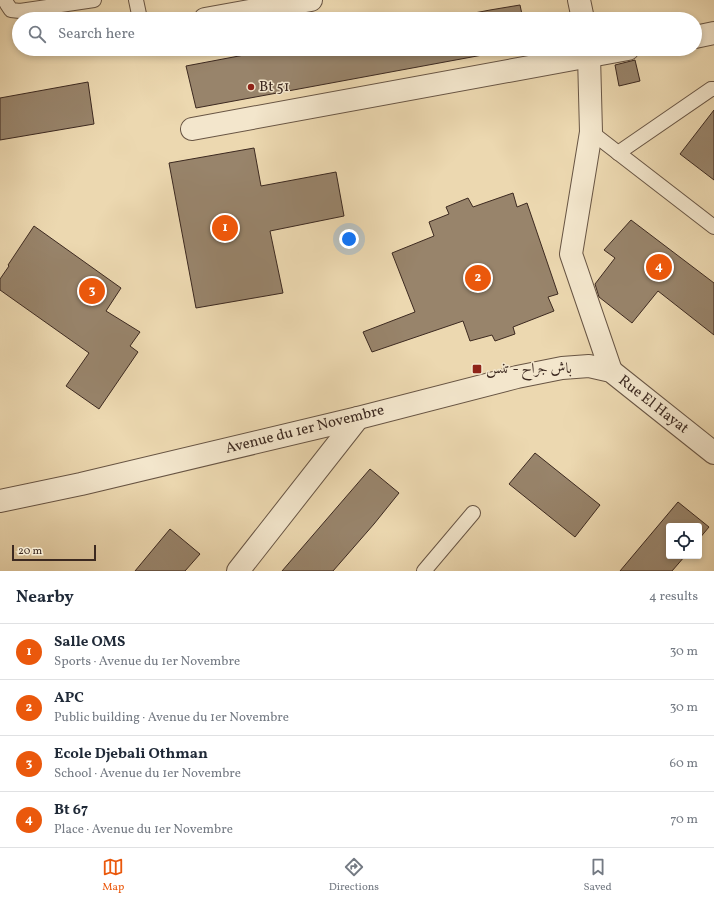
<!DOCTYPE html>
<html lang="en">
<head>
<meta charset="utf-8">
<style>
	:root { --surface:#fff; --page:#f2f2f3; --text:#1f2937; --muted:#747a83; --line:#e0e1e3; --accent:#ea580c }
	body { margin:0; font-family:Vollkorn,Amiri,serif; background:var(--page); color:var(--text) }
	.controls { position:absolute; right:12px; bottom:12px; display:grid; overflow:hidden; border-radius:4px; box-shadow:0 2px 6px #0003 }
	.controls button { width:36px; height:36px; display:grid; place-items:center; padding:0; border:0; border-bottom:1px solid var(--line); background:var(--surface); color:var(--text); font:20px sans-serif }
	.scale { position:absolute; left:12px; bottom:10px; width:84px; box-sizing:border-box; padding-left:4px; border:2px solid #3c2920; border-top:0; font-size:11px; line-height:14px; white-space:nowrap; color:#3c2920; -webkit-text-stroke:3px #f3e6cc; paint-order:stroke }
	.you { position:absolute; left:349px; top:239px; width:14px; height:14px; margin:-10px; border:3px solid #fff; border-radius:50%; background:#1a73e8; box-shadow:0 0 0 6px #1a73e833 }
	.badge { display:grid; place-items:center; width:26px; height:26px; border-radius:50%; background:var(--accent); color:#fff; font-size:13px; font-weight:700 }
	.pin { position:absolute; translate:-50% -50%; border:2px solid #fff; box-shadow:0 1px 4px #0006 }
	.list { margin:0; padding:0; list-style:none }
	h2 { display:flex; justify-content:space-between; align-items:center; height:52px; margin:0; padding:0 16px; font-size:17px }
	h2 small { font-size:13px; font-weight:400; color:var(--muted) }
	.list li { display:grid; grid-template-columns:26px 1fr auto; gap:12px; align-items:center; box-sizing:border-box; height:56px; padding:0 16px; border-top:1px solid var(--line) }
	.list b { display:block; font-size:15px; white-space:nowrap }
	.list p { margin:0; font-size:13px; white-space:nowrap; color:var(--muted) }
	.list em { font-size:13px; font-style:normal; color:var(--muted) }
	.icon { flex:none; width:22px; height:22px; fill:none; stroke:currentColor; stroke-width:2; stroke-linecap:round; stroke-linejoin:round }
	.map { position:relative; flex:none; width:714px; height:571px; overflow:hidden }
	.search { position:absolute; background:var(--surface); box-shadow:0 2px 6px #0003; left:12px; right:12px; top:12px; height:44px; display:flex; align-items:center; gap:10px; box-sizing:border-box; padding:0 14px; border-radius:22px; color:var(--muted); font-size:15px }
	.sheet { height:276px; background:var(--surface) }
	nav { display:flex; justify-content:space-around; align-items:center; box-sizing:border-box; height:56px; border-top:1px solid var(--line); background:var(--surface); font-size:11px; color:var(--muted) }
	nav a { display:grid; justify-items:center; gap:2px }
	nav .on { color:var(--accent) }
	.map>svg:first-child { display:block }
	.building { fill:#98846b; stroke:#3c2920 }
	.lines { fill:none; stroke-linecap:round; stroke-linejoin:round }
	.lane-casing { stroke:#685544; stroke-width:16 }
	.street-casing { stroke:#685544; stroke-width:24 }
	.lane { stroke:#f3e6cc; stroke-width:14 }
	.street { stroke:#f3e6cc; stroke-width:22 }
	.poi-dot { fill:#8f2418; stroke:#f3e6cc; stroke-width:1.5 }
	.labels { text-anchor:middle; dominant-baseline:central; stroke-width:3; stroke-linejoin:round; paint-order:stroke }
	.poi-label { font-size:15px; fill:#3c2920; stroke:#f3e6cc; text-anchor:start }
	.street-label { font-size:15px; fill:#3c2920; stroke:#f3e6cc }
</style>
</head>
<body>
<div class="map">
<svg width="714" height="571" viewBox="0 0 714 571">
	<rect width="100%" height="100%" fill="#ecd8b0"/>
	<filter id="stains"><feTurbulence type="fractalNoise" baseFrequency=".005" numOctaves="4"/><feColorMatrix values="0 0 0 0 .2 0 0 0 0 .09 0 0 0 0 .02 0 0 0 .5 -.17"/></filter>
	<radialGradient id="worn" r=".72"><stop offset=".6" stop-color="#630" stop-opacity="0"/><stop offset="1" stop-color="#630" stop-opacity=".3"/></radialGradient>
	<!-- building -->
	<g class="building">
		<path d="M 520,5 L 523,19 L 443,19 L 490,10 Z"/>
		<path d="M 276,49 L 515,49 L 196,108 L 186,66 Z"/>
		<path d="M 635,60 L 640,81 L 619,86 L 615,65 Z"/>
		<path d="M 88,82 L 94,124 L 0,140 L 0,98 Z"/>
		<path d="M 714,110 L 714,180 L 680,154 Z"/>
		<path d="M 254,148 L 261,186 L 336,172 L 344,216 L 270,231 L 283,293 L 196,308 L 169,163 Z"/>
		<path d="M 513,193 L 517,207 L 527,203 L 558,294 L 548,297 L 554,311 L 513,327 L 515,334 L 495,341 L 492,335 L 470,341 L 463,321 L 372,352 L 363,332 L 415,312 L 392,253 L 434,236 L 429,222 L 449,214 L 446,207 L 468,198 L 473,207 Z"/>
		<path d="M 631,220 L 714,283 L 714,335 L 658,291 L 632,323 L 599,297 L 595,284 L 615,258 L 604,250 Z"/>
		<path d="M 34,226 L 121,288 L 106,311 L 140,332 L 130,346 L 138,352 L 99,409 L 66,386 L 89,353 L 0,290 L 0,279 L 9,266 L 8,265 Z"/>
		<path d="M 535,453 L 600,505 L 575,537 L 509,484 Z"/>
		<path d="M 370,469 L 399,493 L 374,524 L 333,571 L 282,571 Z"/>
		<path d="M 678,502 L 709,527 L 699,539 L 699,526 L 669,526 L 669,556 L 685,556 L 672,571 L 620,571 Z"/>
		<path d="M 170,529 L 200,554 L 185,571 L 135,571 Z"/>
	</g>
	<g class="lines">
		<!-- lane casing -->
		<g class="lane-casing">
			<g id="lane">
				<path d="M 5,0 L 7,4 L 11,10 L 20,11 L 94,0"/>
				<path d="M 136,0 L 140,19"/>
				<path d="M 591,132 L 714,227"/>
				<path d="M 618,153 L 711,89 L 714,89"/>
				<path d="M 424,571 L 473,513"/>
			</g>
		</g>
		<!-- street casing -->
		<g class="street-casing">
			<g id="street">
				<path d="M 579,0 L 583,19"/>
				<path d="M 205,19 L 311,0"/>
				<path d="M 695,37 L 714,33"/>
				<path d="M 588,49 L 589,56 L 591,132 L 571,254 L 611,371"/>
				<path d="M 192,129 L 628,49"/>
				<path d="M 0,501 L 81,484 L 358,418 L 517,377 L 562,368 L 589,366 L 611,371 L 714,453"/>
				<path d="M 238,571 L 358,418"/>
			</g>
		</g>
		<!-- lane -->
		<use href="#lane" class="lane"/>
		<!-- street -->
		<use href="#street" class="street"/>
	</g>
	<!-- markers -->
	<g class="poi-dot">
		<circle cx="251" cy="87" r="4"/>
		<rect x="472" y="364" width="10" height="10" rx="2"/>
	</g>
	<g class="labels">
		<!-- poi labels -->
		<g class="poi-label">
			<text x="259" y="87">Bt 51</text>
			<text x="486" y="369">باش جراح - تنس</text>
		</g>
		<!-- street labels -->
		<g class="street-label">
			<text transform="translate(653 405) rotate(38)">Rue El Hayat</text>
			<text transform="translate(305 430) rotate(-14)">Avenue du 1er Novembre</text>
		</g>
	</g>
	<rect width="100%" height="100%" filter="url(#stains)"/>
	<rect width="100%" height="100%" fill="url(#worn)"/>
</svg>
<div class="controls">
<button><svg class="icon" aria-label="locate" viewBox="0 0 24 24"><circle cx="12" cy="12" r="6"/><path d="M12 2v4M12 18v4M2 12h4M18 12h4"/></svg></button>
</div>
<div class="scale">20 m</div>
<div class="you"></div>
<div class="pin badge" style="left:225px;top:228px">1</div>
<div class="pin badge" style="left:478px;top:278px">2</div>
<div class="pin badge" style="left:92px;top:291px">3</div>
<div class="pin badge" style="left:659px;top:267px">4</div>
<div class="search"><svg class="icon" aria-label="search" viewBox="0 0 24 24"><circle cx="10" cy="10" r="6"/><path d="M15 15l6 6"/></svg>Search here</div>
</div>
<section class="sheet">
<h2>Nearby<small>4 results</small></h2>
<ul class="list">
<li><span class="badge">1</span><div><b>Salle OMS</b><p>Sports · Avenue du 1er Novembre</p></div><em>30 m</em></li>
<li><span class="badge">2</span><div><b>APC</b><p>Public building · Avenue du 1er Novembre</p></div><em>30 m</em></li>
<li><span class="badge">3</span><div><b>Ecole Djebali Othman</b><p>School · Avenue du 1er Novembre</p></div><em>60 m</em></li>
<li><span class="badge">4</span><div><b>Bt 67</b><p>Place · Avenue du 1er Novembre</p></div><em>70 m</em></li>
</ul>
</section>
<nav>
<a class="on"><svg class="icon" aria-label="map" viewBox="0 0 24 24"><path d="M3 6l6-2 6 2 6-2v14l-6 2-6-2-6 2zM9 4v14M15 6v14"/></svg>Map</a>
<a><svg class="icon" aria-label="directions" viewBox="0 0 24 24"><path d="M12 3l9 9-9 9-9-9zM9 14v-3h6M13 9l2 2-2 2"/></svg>Directions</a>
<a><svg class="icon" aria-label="saved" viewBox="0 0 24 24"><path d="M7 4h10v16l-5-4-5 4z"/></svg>Saved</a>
</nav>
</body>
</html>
